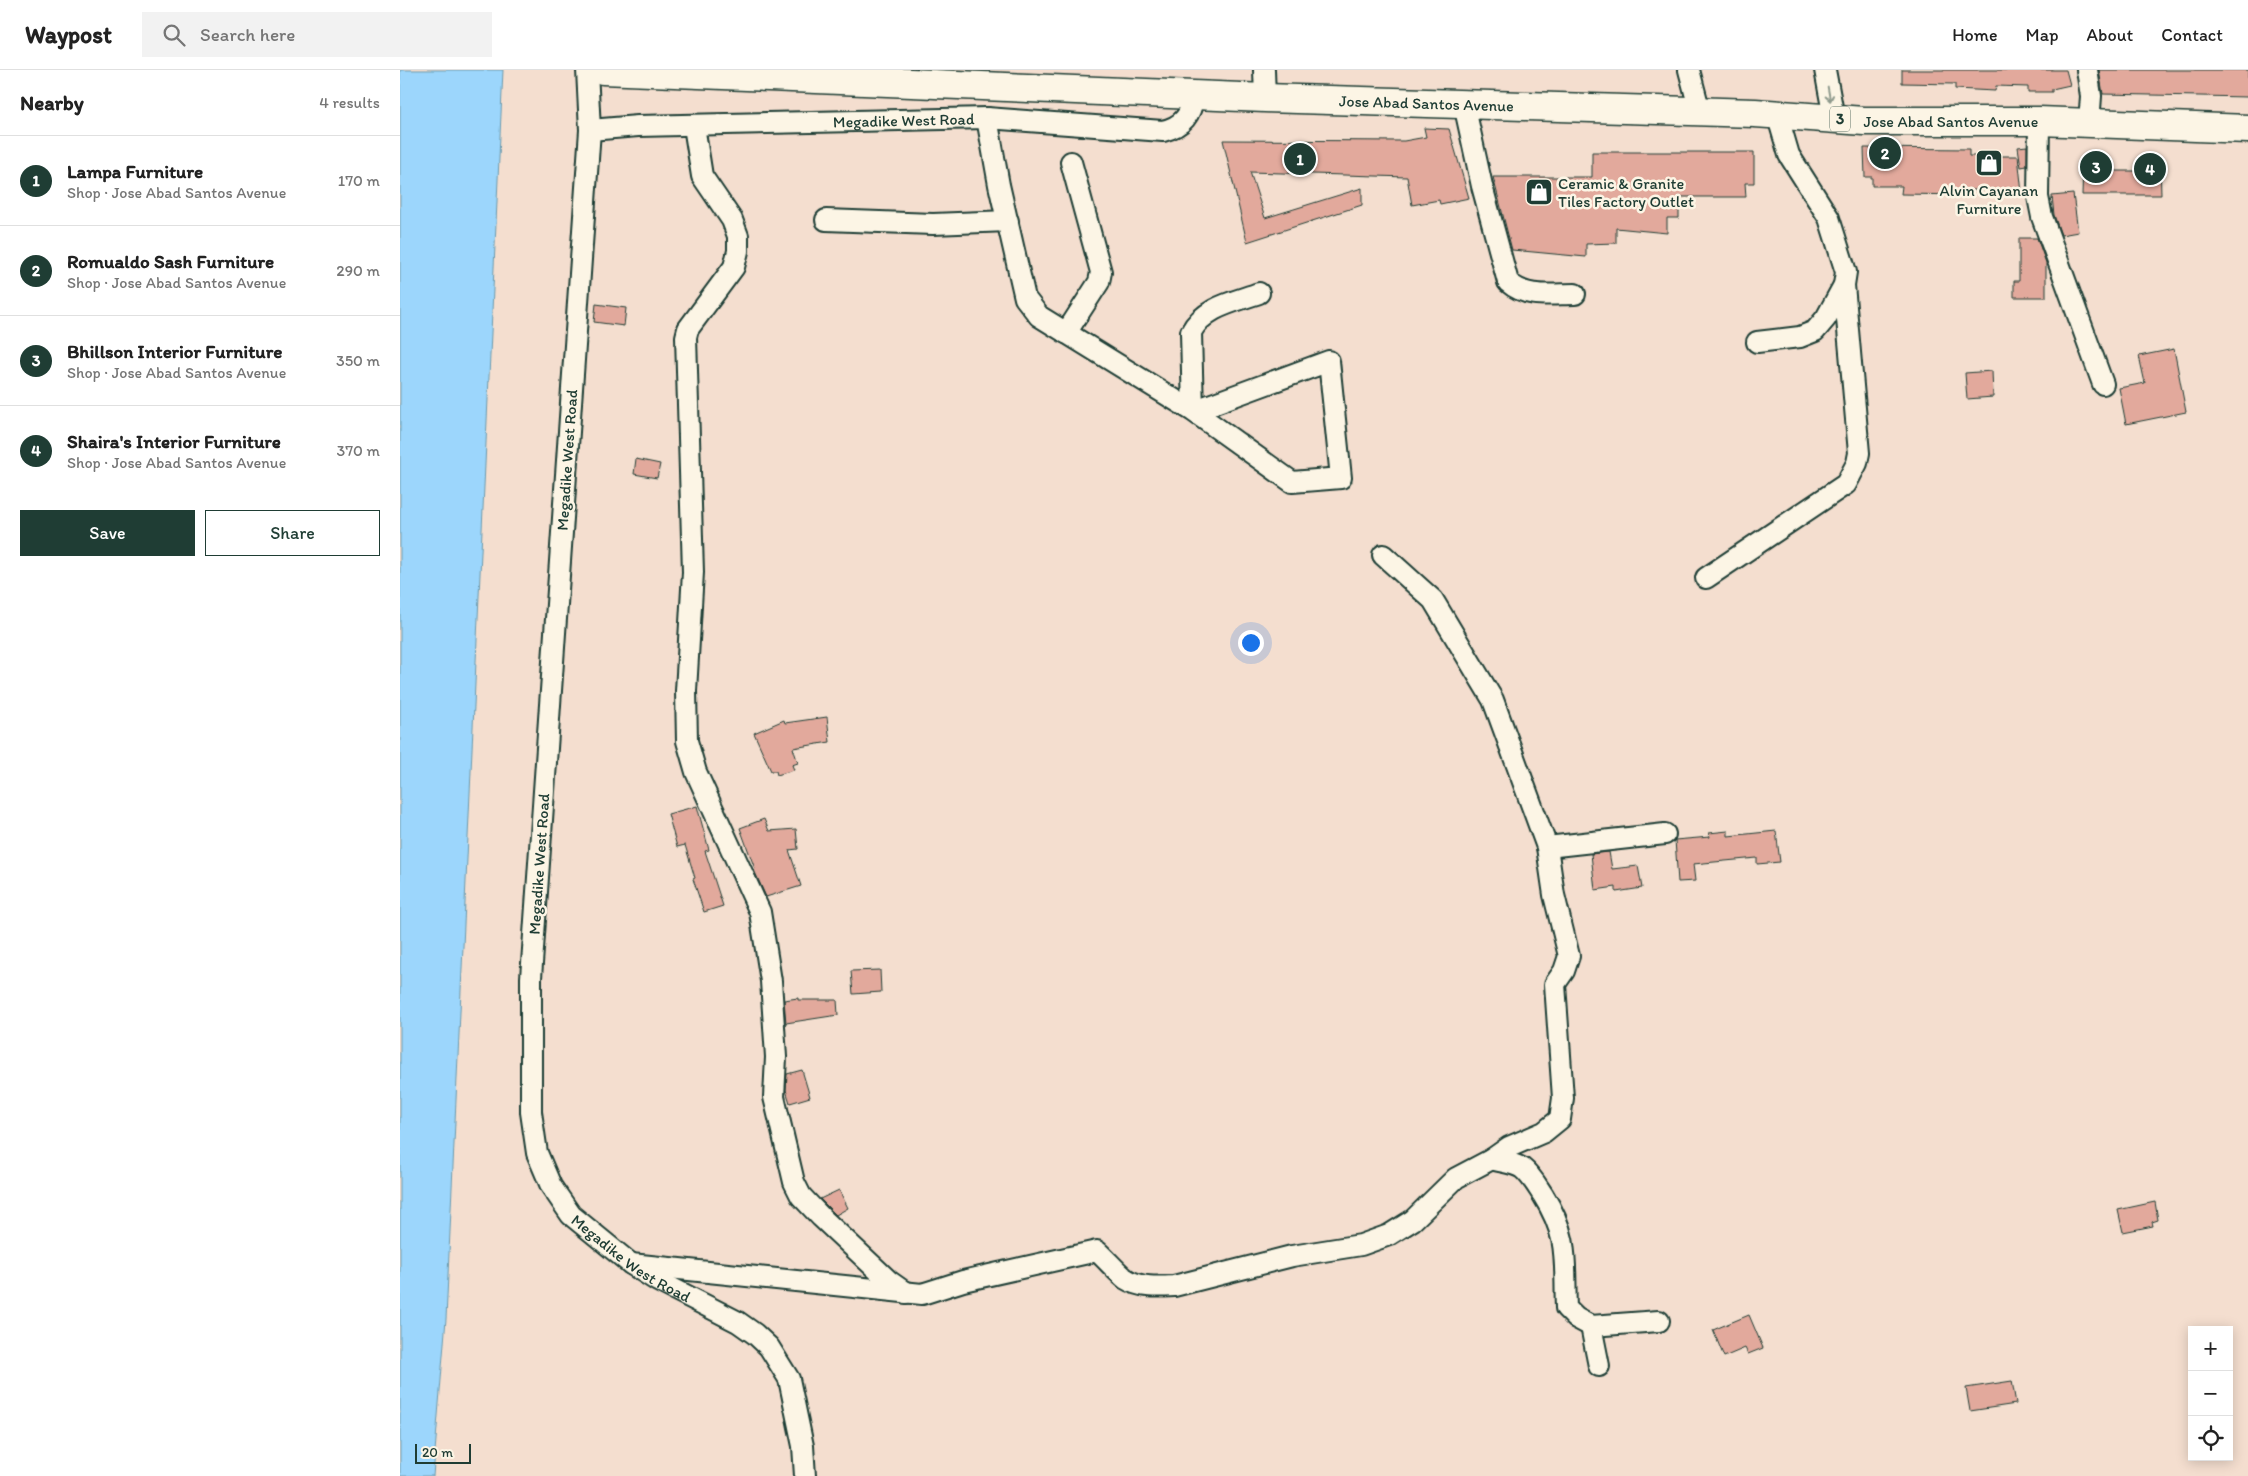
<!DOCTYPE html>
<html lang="en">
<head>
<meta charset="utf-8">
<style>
	:root { --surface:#fff; --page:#f2f2f2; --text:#222; --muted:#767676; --line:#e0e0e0; --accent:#1f3d34 }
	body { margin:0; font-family:Itim,sans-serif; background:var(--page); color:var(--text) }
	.controls { position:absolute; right:15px; bottom:15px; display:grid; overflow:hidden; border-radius:0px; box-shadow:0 2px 12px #0003 }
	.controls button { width:45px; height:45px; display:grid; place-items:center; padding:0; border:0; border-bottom:1px solid var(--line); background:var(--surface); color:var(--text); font:25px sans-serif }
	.scale { position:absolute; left:15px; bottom:12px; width:56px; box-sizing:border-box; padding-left:5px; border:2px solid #1f3d34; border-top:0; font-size:14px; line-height:18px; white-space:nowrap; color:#1f3d34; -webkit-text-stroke:4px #fcf5e5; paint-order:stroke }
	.you { position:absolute; left:850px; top:572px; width:18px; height:18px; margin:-12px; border:4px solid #fff; border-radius:50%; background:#1a73e8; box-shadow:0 0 0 8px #1a73e833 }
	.badge { display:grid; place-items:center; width:32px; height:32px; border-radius:50%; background:var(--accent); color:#fff; font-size:16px; font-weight:700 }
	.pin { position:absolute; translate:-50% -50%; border:2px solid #fff; box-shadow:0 1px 5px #0006 }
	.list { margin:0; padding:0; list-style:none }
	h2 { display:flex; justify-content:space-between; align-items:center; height:65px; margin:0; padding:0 20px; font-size:21px }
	h2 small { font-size:16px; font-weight:400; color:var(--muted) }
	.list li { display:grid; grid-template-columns:32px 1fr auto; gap:15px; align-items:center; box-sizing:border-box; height:90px; padding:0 20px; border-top:1px solid var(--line) }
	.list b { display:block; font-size:19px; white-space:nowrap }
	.list p { margin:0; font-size:16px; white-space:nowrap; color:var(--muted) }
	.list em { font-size:16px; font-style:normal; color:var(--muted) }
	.actions { display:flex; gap:10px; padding:15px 20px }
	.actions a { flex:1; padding:11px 0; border:1px solid var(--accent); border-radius:0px; text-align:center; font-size:18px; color:var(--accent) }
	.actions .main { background:var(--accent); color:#fff }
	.icon { flex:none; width:28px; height:28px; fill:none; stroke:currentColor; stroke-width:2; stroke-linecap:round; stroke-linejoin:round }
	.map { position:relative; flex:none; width:1848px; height:1406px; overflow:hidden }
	header { display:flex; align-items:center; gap:30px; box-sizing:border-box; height:70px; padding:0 25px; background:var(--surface); border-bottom:1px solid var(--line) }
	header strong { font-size:24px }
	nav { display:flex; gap:28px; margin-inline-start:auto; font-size:18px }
	.search { width:350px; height:45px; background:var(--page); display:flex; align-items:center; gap:12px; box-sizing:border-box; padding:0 18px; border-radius:0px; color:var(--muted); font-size:19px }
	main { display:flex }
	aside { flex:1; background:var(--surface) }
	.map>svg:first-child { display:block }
	.water { fill:#9cd6fc; stroke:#6a99ac }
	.building { fill:#e2a99c; stroke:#1f3d34 }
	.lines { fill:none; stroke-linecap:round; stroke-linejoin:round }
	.minor-casing { stroke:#1f3d34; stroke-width:24 }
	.highway-casing { stroke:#1f3d34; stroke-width:31 }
	.minor { stroke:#fcf5e5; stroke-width:20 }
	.highway { stroke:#fcf5e5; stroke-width:28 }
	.oneway { stroke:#8e998c }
	.labels { text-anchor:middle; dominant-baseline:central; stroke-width:5; stroke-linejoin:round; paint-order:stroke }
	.shield { fill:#fcf5e5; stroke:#617469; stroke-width:1 }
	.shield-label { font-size:15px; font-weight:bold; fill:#1f3d34 }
	.street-label { font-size:16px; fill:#1f3d34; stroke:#fcf5e5 }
	.poi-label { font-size:16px; fill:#1f3d34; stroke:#fcf5e5; text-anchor:start }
</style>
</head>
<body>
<header>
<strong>Waypost</strong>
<div class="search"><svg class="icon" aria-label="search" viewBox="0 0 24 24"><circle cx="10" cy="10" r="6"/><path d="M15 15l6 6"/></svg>Search here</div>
<nav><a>Home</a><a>Map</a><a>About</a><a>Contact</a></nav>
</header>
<main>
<aside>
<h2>Nearby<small>4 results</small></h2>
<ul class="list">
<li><span class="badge">1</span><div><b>Lampa Furniture</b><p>Shop · Jose Abad Santos Avenue</p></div><em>170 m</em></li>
<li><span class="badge">2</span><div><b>Romualdo Sash Furniture</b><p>Shop · Jose Abad Santos Avenue</p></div><em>290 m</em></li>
<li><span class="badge">3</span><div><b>Bhillson Interior Furniture</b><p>Shop · Jose Abad Santos Avenue</p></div><em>350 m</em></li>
<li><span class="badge">4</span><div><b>Shaira's Interior Furniture</b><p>Shop · Jose Abad Santos Avenue</p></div><em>370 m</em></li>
</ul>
<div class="actions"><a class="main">Save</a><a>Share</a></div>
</aside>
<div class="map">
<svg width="1848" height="1406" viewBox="0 0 1848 1406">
	<rect width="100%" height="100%" fill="#f4decf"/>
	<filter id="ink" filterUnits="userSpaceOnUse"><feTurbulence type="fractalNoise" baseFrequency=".02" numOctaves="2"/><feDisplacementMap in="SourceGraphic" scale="10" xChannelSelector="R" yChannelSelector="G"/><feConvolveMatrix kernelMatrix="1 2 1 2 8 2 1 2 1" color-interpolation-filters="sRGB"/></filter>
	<g filter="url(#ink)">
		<!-- water -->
		<path class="water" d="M 0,0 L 103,0 L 46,1249 L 33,1406 L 0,1406 Z"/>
		<!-- building -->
		<g class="building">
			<path d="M 1502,0 L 1666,0 L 1670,15 L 1652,19 L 1652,22 L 1628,22 L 1628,17 L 1596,16 L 1595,21 L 1555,19 L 1555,14 L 1502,13 Z"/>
			<path d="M 1699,0 L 1848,0 L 1848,27 L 1703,24 Z"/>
			<path d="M 1024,58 L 1049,59 L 1069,128 L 1040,134 L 1039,130 L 1012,135 L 1007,107 L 850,102 L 865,148 L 962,118 L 962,135 L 847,172 L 823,70 L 1004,71 L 1026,67 Z"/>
			<path d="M 1627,76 L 1627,96 L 1621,97 L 1618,77 Z"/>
			<path d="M 1464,78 L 1569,79 L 1569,86 L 1618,86 L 1622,123 L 1600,125 L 1599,120 L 1569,120 L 1569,125 L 1501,124 L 1502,116 L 1472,116 L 1472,107 L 1465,107 Z"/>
			<path d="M 1192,82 L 1354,82 L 1354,113 L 1345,113 L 1346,127 L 1279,127 L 1279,148 L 1267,148 L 1267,163 L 1216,158 L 1216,173 L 1186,174 L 1186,187 L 1112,180 L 1093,107 L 1192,107 Z"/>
			<path d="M 1737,92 L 1760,92 L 1761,125 L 1682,125 L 1683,96 L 1704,94 L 1704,101 L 1738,101 Z"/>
			<path d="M 1673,124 L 1678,162 L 1661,165 L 1654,145 L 1652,126 Z"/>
			<path d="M 1619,168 L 1637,168 L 1646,193 L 1646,227 L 1614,227 L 1614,211 L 1619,211 Z"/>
			<path d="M 196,234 L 226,238 L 224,256 L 194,252 Z"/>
			<path d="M 1774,279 L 1786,342 L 1726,354 L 1719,318 L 1745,313 L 1739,286 Z"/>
			<path d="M 1592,301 L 1593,327 L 1567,329 L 1565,303 Z"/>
			<path d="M 236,389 L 260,394 L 257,408 L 234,404 Z"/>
			<path d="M 427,647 L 430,672 L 393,678 L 398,693 L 392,695 L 394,700 L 377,705 L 376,701 L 371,701 L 354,663 L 384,650 L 385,653 Z"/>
			<path d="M 297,736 L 309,780 L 305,781 L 323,836 L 304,842 L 293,809 L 295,808 L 285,775 L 277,777 L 268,744 Z"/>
			<path d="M 364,749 L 369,761 L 396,759 L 398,779 L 389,780 L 401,816 L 366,827 L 354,800 L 355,799 L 340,758 Z"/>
			<path d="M 1328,761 L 1328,766 L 1376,761 L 1380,792 L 1357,794 L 1357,788 L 1293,794 L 1295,811 L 1278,812 L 1275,770 L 1310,767 L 1309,763 Z"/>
			<path d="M 1209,782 L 1212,799 L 1238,796 L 1242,818 L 1216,822 L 1216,817 L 1195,820 L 1191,784 Z"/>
			<path d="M 480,900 L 481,922 L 453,924 L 451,901 Z"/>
			<path d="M 398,928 L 398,930 L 437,930 L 438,945 L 386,953 L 384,930 Z"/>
			<path d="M 402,1000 L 410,1027 L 390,1033 L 386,1020 L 387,1004 Z"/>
			<path d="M 439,1120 L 448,1138 L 436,1145 L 420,1129 Z"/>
			<path d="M 1755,1132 L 1758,1150 L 1752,1152 L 1753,1156 L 1723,1162 L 1718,1140 Z"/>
			<path d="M 1349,1245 L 1363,1278 L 1348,1284 L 1345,1278 L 1324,1287 L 1313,1260 Z"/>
			<path d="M 1612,1311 L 1616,1334 L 1570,1341 L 1566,1318 Z"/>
		</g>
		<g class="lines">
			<!-- minor casing -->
			<g class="minor-casing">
				<g id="minor">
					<path id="s1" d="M 187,0 L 190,60 L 131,908 L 131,1042 L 137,1083 L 151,1116 L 171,1145 L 231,1194 L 256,1210 L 338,1252 L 355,1264 L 369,1277 L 389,1309 L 403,1376 L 405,1406"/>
					<path d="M 864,0 L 865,28"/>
					<path d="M 1289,0 L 1300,42"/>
					<path d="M 1425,0 L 1434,48"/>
					<path d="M 1687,0 L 1691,26 L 1689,53"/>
					<path d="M 1064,34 L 1082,116 L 1108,212 C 1127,229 1151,224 1175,224"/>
					<path d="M 587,48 L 599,115 L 625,228 L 639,246 L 793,341 L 892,412 L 941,408 L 929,291 L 793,341 L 791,262 C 804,237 834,232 859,223"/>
					<path d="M 1639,51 L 1638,127 L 1642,147 L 1703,314"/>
					<path d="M 294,56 L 302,106 L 332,150 L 338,166 L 338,181 L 334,197 L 288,259 L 286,267 L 293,502 L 286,621 L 287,671 L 296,702 L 360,842 L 371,911 L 376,987 L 374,1027 L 394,1112 L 401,1126 L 421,1147 L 489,1211 L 506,1223"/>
					<path id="s2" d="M 190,60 L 238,56 L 587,48 L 763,61 C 783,56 791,45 794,25"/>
					<path d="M 426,150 L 533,154 L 608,151"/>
					<path d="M 666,263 L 699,212 L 701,202 L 671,92"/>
					<path d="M 1357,272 L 1400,267 L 1415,261 L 1426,248 L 1444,215 L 1446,202 L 1429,148 L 1389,85 L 1377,44"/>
					<path d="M 1306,508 L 1446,414 L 1457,393 L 1459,383 L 1444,215"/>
					<path d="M 1147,777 L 1265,764"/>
					<path d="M 1092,1089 C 1101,1092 1114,1093 1122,1098 C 1131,1105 1137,1116 1143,1125 C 1170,1168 1164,1191 1166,1238 L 1176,1248 L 1191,1256 L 1259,1251"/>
					<path d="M 231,1194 L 522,1224 L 563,1211 L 697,1181 C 705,1188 719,1204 726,1209 C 740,1218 758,1217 774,1216 L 892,1186 L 961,1175 L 989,1165 L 1013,1150 L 1056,1108 L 1092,1089 L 1109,1077 L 1144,1062 L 1160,1049 L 1163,1028 L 1155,914 L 1164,901 L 1169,886 L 1154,825 L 1147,777 L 1093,630 L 1033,530 L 983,485"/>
					<path d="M 1191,1256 L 1199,1296"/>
				</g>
			</g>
			<!-- highway casing -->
			<g class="highway-casing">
				<g id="highway">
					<path id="s3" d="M 203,0 L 865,28 L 1355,43 L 1464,51 L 1639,51 L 1848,59"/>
				</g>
			</g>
			<!-- minor -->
			<use href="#minor" class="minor"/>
			<!-- highway -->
			<use href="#highway" class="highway"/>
		</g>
		<!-- one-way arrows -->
		<defs><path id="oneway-shaft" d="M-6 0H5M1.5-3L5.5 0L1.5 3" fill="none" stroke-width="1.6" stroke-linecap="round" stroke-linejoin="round" transform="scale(1.25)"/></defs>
		<use class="oneway" href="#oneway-shaft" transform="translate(1429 24) rotate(80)"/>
	</g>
	<!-- icons -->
	<defs>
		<g id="shop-square" transform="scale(1.4375)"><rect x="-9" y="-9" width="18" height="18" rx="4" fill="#1f3d34" stroke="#fcf5e5"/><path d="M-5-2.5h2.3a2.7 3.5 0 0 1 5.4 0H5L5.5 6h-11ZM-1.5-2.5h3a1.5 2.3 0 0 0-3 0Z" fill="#fff"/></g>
	</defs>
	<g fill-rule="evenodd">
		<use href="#shop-square" x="1589" y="93"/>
		<use href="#shop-square" x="1139" y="122"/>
	</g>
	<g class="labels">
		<!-- shield labels -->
		<rect class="shield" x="1430" y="36.5" width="20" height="25" rx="4"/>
		<g class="shield-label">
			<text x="1440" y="49">3</text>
		</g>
		<!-- street labels -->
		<g class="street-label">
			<text stroke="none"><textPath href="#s3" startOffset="824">Jose Abad Santos Avenue</textPath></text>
			<text stroke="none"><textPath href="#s2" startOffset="314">Megadike West Road</textPath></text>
			<text stroke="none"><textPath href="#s3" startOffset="1349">Jose Abad Santos Avenue</textPath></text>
			<text transform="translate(167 390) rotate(-86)">Megadike West Road</text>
			<text transform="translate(139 794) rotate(-86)">Megadike West Road</text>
			<text stroke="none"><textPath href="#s1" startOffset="1231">Megadike West Road</textPath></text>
		</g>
		<!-- poi labels -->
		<g class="poi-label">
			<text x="1158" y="113">Ceramic &amp; Granite<tspan x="1158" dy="18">Tiles Factory Outlet</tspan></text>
			<text x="1589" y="120" text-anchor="middle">Alvin Cayanan<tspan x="1589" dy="18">Furniture</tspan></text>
		</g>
	</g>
</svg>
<div class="controls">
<button>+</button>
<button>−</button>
<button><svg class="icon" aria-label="locate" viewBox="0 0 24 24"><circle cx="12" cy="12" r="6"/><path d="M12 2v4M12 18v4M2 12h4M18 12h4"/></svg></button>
</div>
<div class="scale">20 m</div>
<div class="you"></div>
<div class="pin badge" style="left:900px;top:89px">1</div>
<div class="pin badge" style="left:1485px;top:83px">2</div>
<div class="pin badge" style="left:1696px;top:97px">3</div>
<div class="pin badge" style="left:1750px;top:99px">4</div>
</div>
</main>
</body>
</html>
